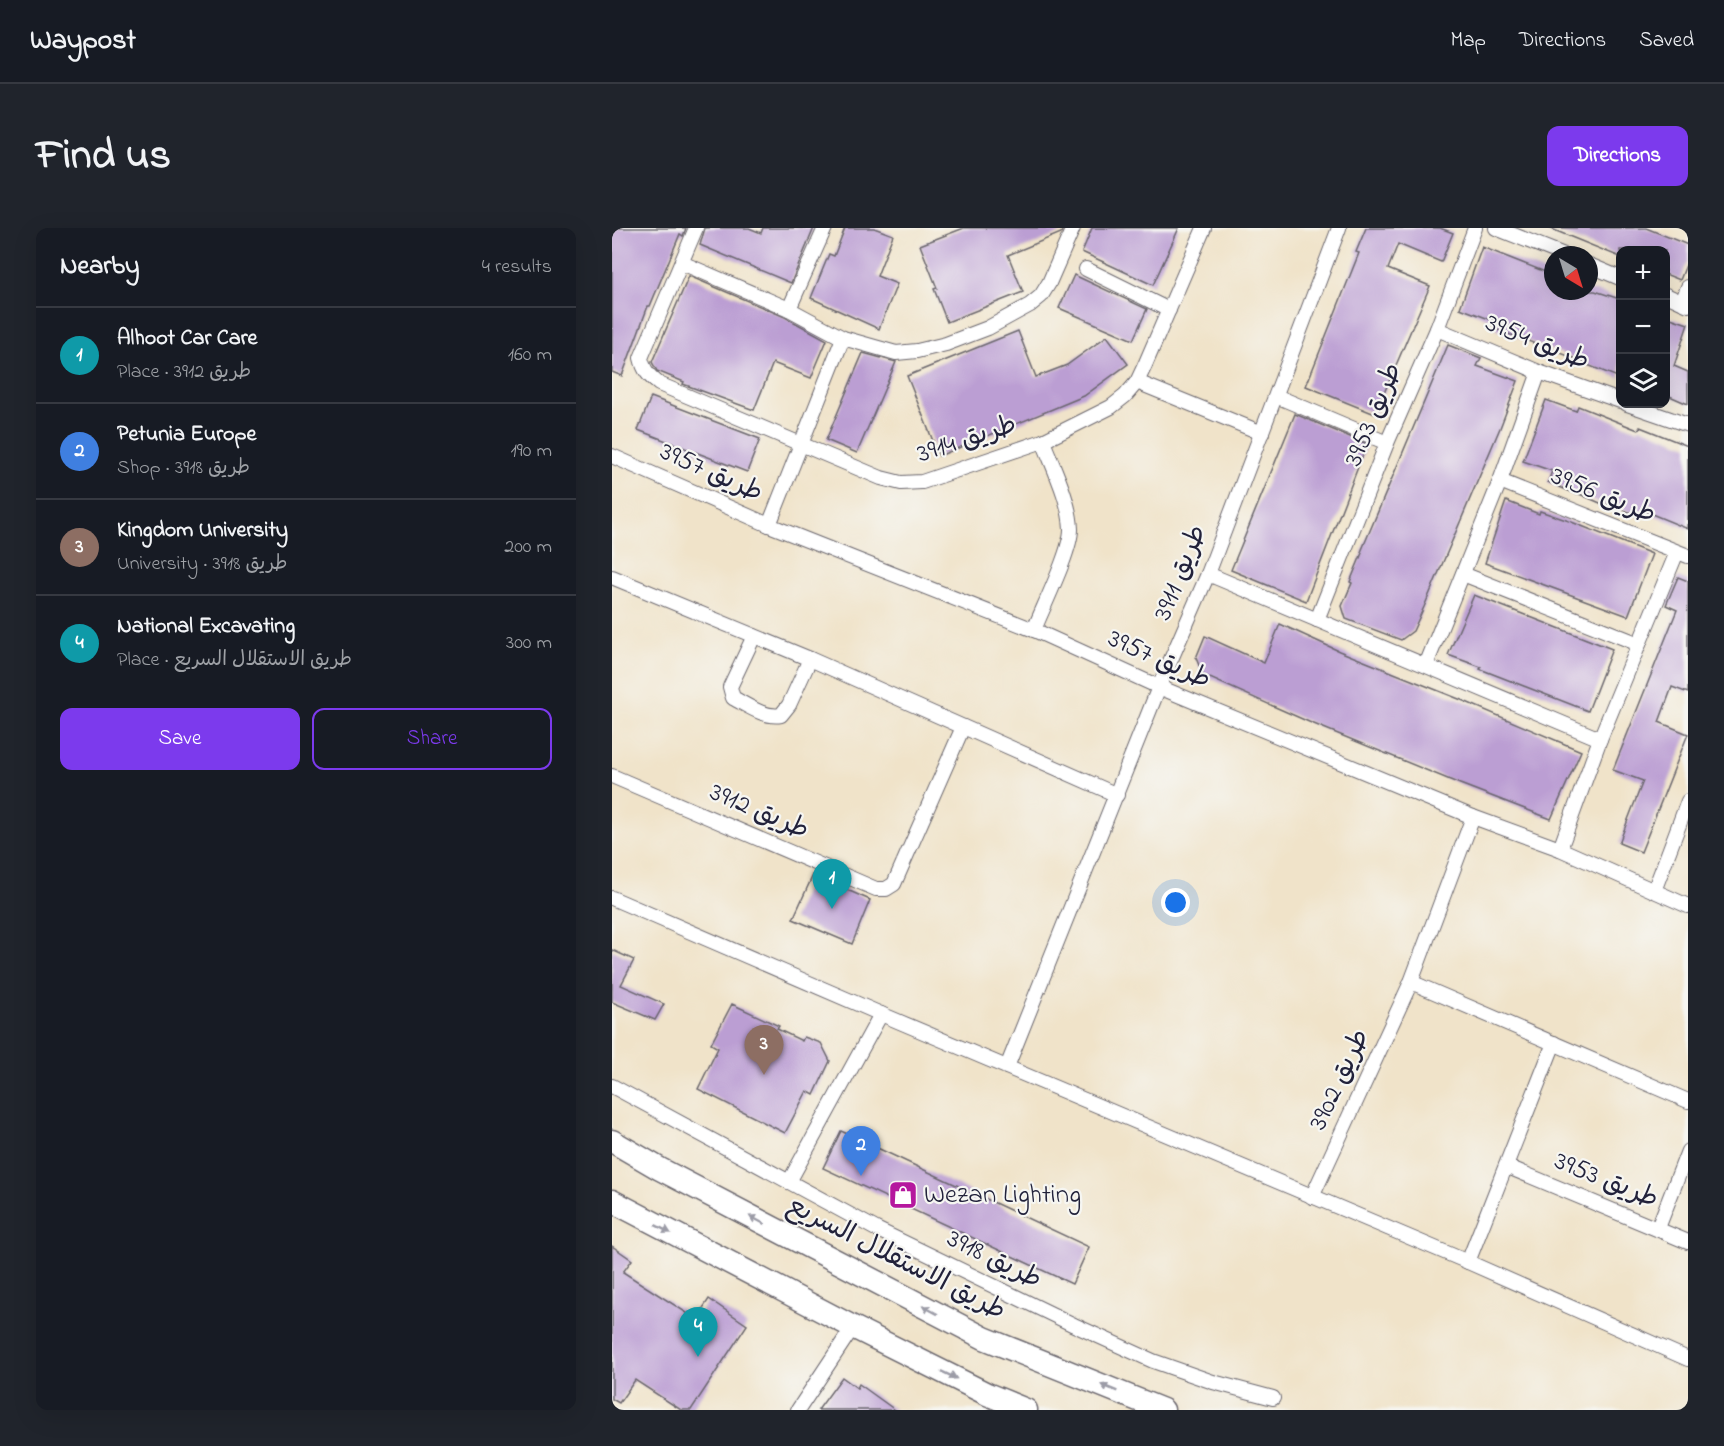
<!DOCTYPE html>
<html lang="en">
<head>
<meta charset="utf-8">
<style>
	:root { --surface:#171b24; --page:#20242c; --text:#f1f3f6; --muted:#9ea1a6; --line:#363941; --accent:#7c3aed }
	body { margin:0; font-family:"Indie Flower","Playpen Sans Arabic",sans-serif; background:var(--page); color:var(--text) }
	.controls { position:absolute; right:18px; top:18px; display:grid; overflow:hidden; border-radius:12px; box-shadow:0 6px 24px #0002 }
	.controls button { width:54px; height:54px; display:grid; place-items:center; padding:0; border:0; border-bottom:2px solid var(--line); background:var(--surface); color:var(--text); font:30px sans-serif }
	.compass { position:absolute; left:932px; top:18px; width:54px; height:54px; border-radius:50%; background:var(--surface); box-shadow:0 6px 24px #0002; rotate:142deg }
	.you { position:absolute; left:564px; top:675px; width:21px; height:21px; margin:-15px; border:4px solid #fff; border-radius:50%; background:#1a73e8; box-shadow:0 0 0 9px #1a73e833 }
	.badge { display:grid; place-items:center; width:39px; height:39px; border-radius:50%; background:var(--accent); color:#fff; font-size:20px; font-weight:700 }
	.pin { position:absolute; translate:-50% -50px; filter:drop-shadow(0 2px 3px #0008) }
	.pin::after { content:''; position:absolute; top:32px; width:21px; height:18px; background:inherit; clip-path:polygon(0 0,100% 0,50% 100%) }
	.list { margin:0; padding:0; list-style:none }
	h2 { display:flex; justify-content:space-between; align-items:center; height:78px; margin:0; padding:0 24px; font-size:26px }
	h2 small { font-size:20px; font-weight:400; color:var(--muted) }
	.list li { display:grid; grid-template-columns:39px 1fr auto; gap:18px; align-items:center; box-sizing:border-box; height:96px; padding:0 24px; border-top:2px solid var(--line) }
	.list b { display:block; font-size:22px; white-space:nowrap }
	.list p { margin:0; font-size:20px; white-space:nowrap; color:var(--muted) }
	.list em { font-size:20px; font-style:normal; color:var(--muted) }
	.actions { display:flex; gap:12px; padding:18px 24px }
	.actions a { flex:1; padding:14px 0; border:2px solid var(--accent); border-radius:12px; text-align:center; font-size:21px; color:var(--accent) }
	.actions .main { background:var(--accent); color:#fff }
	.icon { flex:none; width:33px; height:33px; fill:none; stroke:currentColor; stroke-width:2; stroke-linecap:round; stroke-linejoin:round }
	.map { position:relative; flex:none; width:1076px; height:1182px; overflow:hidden; border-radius:12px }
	header { display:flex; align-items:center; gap:36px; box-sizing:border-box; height:84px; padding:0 30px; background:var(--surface); border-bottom:2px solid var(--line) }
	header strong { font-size:28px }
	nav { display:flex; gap:33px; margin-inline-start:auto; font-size:21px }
	.intro { display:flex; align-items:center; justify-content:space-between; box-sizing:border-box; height:144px; padding:0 36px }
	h1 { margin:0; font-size:42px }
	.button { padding:15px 27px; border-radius:12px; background:var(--accent); color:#fff; font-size:21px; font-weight:700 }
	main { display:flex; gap:36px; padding:0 36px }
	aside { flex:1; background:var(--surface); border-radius:12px; box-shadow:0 6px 24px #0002 }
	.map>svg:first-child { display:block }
	.building { fill:#bb9ed3 }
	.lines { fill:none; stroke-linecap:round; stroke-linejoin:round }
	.minor-casing { stroke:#6a666d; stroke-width:16 }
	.primary-casing { stroke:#6a666d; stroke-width:25 }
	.minor { stroke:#fff; stroke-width:14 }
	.primary { stroke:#fff; stroke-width:22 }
	.oneway { fill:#9c9ca7 }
	.labels { text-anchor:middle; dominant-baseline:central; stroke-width:4.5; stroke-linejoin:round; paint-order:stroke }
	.street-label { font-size:27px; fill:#22223b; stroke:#f6f6f2 }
	.poi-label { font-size:27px; fill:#22223b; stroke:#f6f6f2; text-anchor:start }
</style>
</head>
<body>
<header>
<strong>Waypost</strong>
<nav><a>Map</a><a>Directions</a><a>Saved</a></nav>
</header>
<div class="intro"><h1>Find us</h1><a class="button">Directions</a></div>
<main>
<aside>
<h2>Nearby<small>4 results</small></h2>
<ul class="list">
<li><span class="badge" style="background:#0f9aa8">1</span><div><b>Alhoot Car Care</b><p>Place · طريق 3912</p></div><em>160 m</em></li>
<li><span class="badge" style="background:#3f7fe0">2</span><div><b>Petunia Europe</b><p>Shop · طريق 3918</p></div><em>190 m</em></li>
<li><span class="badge" style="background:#8d6e63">3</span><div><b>Kingdom University</b><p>University · طريق 3918</p></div><em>200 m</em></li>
<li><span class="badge" style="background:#0f9aa8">4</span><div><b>National Excavating</b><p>Place · طريق الاستقلال السريع</p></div><em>300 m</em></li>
</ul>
<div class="actions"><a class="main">Save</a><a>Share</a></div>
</aside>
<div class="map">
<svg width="1076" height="1182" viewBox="0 0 1076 1182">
	<rect width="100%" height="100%" fill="#f6f6f2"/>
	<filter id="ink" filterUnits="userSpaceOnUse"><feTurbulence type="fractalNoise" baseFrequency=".0167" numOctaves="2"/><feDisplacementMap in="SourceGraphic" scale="12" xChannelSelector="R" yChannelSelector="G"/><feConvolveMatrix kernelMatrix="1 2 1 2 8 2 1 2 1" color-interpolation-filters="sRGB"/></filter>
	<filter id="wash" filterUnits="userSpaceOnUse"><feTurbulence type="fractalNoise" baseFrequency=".008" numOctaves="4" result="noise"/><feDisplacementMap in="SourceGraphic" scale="24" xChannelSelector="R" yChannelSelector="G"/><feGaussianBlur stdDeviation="1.35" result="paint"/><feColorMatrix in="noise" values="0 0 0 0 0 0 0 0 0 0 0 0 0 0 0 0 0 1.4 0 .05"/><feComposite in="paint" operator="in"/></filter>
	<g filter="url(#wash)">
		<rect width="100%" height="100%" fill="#f0e3c9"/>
		<g id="blocks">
			<!-- building -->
			<g class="building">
				<path d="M 0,0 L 74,0 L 71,8 L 68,6 L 38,78 L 36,78 L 10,148 L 0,144 Z"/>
				<path d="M 93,0 L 137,0 L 149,5 L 151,0 L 202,0 L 179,55 L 88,17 Z"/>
				<path d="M 233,0 L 262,0 L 281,7 L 265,48 L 285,56 L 267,101 L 199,70 L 217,26 L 222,28 Z"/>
				<path d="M 352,0 L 451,0 L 449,5 L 396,27 L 411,64 L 335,94 L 322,61 L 325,60 L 308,17 Z"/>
				<path d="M 480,0 L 567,0 L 541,57 L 470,24 Z"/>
				<path d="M 754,0 L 828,0 L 841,5 L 829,34 L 786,16 L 776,41 L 818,58 L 763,186 L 694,158 L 747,25 L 744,24 Z"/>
				<path d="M 937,0 L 1034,0 L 1076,17 L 1076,32 L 1068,52 L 1053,46 L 1053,22 L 1008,22 L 1008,29 Z"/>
				<path d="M 870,19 L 941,47 L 941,63 L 983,63 L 1008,71 L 1008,150 L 973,136 L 973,134 L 883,101 L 885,94 L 848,80 Z"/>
				<path d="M 462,47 L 535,81 L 521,112 L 447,80 Z"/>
				<path d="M 77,48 L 173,89 L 215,112 L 199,150 L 161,135 L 142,182 L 71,156 L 72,154 L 45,143 L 40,134 Z"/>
				<path d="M 1053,88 L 1076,96 L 1062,138 L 1076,144 L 1076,176 L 1053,166 Z"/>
				<path d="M 406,103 L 424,149 L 455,137 L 495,108 L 516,136 L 472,168 L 327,228 L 295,148 Z"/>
				<path d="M 836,117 L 869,130 L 865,138 L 906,153 L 888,200 L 812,379 L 801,403 L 789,412 L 734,391 L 730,378 L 740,355 L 738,354 L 750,325 L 749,324 Z"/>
				<path d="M 251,125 L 284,134 L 245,225 L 214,212 Z"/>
				<path d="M 39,169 L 148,211 L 135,244 L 26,202 Z"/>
				<path d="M 934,172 L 964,183 L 966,178 L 1026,202 L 1028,199 L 1076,218 L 1076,301 L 1030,282 L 1027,288 L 996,276 L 995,278 L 965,265 L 964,266 L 936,254 L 940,243 L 911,233 Z"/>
				<path d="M 683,186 L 755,216 L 694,373 L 619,342 Z"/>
				<path d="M 894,273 L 927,286 L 928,283 L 957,293 L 1040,326 L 1016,388 L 873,335 Z"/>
				<path d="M 1066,349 L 1076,353 L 1076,465 L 1060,459 L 1047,494 L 1076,506 L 1029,624 L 1007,615 L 1031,553 L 1001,542 L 1065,382 L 1054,377 Z"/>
				<path d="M 862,367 L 1000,421 L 976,483 L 868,441 L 869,439 L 836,427 Z"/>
				<path d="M 668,396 L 727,423 L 847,471 L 969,523 L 939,591 L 848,556 L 697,494 L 591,447 L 584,430 L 593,408 L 652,435 Z"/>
				<path d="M 201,647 L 258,672 L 240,716 L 181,691 Z"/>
				<path d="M 0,722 L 22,732 L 9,757 L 52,776 L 43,792 L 0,774 Z"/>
				<path d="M 120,776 L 167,798 L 165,801 L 190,813 L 192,809 L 209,815 L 218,833 L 202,867 L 195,863 L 173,905 L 86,861 L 106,820 L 99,816 Z"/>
				<path d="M 229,903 L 477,1019 L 460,1056 L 211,940 Z"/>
				<path d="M 0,1018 L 20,1032 L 11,1044 L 84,1091 L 97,1071 L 135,1097 L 79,1182 L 69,1182 L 23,1152 L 7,1175 L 0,1171 Z"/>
				<path d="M 230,1149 L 245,1160 L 247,1156 L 283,1182 L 206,1182 Z"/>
			</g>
		</g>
	</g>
	<g filter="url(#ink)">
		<use href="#blocks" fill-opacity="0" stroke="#6a666d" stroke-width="1.5"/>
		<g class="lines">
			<!-- minor casing -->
			<g class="minor-casing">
				<g id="minor">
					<path d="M 84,0 L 29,130 C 32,143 37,148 47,156 L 269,250 L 289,255 L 310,254 L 431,213 L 499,179 L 513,168 L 525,154 L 533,137 L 592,0"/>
					<path d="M 884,0 L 952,27"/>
					<path d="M 70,35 L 177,81 L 231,110 L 284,125 L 305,123 L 334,116 L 376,100 L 418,77 L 429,68 L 437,55 L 461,0"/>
					<path d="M 977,37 L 1008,50"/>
					<path d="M 474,41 L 557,82"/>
					<path d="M 1054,67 L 1076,77"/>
					<path d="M 1070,74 L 1076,59"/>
					<path d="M 177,81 L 213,0"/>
					<path d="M 825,101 L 927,144 L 1008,173"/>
					<path d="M 525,154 L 650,205"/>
					<path d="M 664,168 L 775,215"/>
					<path d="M 1015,176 L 1076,197"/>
					<path d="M 0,228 L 157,297 L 422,402 L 547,459 L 861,589 L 948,621 L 1076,678"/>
					<path d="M 888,253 L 1076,328"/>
					<path d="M 157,297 L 231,110"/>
					<path d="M 596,346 L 988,511"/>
					<path d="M 851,346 L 1027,416"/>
					<path d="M 0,349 L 198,431 L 505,567"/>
					<path d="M 705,392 L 775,215 L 825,101 L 863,0"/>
					<path d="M 422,402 C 431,379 459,323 459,301 C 458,273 441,239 431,213"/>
					<path d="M 142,408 L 118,459 L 121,470 C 135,477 152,490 169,487 L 177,477 L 198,431"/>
					<path d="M 814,437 L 888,253 L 927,144"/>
					<path d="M 0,548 L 264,661 L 274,661 L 282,656 L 351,499"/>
					<path d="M 948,621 L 988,511 L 1065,324"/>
					<path d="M 1042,663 L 1076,573"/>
					<path d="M 0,670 L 269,786 L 856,1034 L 1076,1131"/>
					<path d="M 799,754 L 1076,873"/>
					<path d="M 395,839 L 547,459 L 596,346 L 727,0"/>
					<path d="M 0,858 L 264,1001 L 462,1097 L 541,1133 L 601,1154 L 661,1170"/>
					<path d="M 894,938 L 1076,1014"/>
					<path d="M 177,954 L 269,786"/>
					<path d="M 700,969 L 799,754 L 861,589"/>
					<path d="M 1046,1000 L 1076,923"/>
					<path d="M 856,1034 L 942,815"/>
					<path d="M 186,1182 L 241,1099"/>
				</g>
			</g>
			<!-- primary casing -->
			<g class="primary-casing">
				<g id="primary">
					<path d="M 0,913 L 48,941 L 372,1110 L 551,1182"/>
					<path d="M 0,973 L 241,1099 L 375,1166 L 414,1182"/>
				</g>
			</g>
			<!-- minor -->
			<use href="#minor" class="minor"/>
			<!-- primary -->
			<use href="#primary" class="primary"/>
		</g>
		<!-- one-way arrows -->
		<defs><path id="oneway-solid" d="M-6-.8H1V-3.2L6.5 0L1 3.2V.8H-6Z" transform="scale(1.5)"/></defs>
		<g class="oneway">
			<use href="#oneway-solid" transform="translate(145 992) rotate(-152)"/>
			<use href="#oneway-solid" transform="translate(51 1001) rotate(27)"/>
			<use href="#oneway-solid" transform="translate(318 1082) rotate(-152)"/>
			<use href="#oneway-solid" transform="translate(337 1147) rotate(26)"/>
			<use href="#oneway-solid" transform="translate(497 1160) rotate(-158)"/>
		</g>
	</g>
	<!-- icons -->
	<defs>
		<g id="shop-square" transform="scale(1.5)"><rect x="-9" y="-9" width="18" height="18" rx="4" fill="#b5179e" stroke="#f6f6f2"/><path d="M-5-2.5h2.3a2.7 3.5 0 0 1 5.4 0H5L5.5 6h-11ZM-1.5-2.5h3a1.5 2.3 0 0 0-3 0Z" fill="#fff"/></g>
	</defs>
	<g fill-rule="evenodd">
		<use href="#shop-square" x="291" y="967"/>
	</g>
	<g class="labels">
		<!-- street labels -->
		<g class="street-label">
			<text transform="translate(925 115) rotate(22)">طريق 3954</text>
			<text transform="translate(762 187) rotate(-67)">طريق 3953</text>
			<text transform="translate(355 212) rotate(-18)">طريق 3914</text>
			<text transform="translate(99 245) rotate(24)">طريق 3957</text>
			<text transform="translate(991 268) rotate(22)">طريق 3956</text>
			<text transform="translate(569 345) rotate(-68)">طريق 3911</text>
			<text transform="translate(547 432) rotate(24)">طريق 3957</text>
			<text transform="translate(147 584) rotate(23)">طريق 3912</text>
			<text transform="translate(728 852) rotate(-65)">طريق 3902</text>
			<text transform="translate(994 953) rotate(22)">طريق 3953</text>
			<text transform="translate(284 1031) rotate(27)">طريق الاستقلال السريع</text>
			<text transform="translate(382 1032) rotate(26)">طريق 3918</text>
		</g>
		<!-- poi labels -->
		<g class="poi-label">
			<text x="312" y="967">Wezan Lighting</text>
		</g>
	</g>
</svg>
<div class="controls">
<button>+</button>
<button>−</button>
<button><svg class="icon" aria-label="layers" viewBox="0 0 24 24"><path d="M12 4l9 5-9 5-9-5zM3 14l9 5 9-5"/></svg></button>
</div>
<svg class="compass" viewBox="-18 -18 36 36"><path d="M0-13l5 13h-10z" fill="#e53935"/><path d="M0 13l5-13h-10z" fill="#9ea1a6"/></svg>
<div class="you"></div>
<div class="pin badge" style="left:220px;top:681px;background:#0f9aa8">1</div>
<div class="pin badge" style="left:249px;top:948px;background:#3f7fe0">2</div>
<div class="pin badge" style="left:152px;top:847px;background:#8d6e63">3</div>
<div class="pin badge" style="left:86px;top:1129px;background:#0f9aa8">4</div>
</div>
</main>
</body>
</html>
